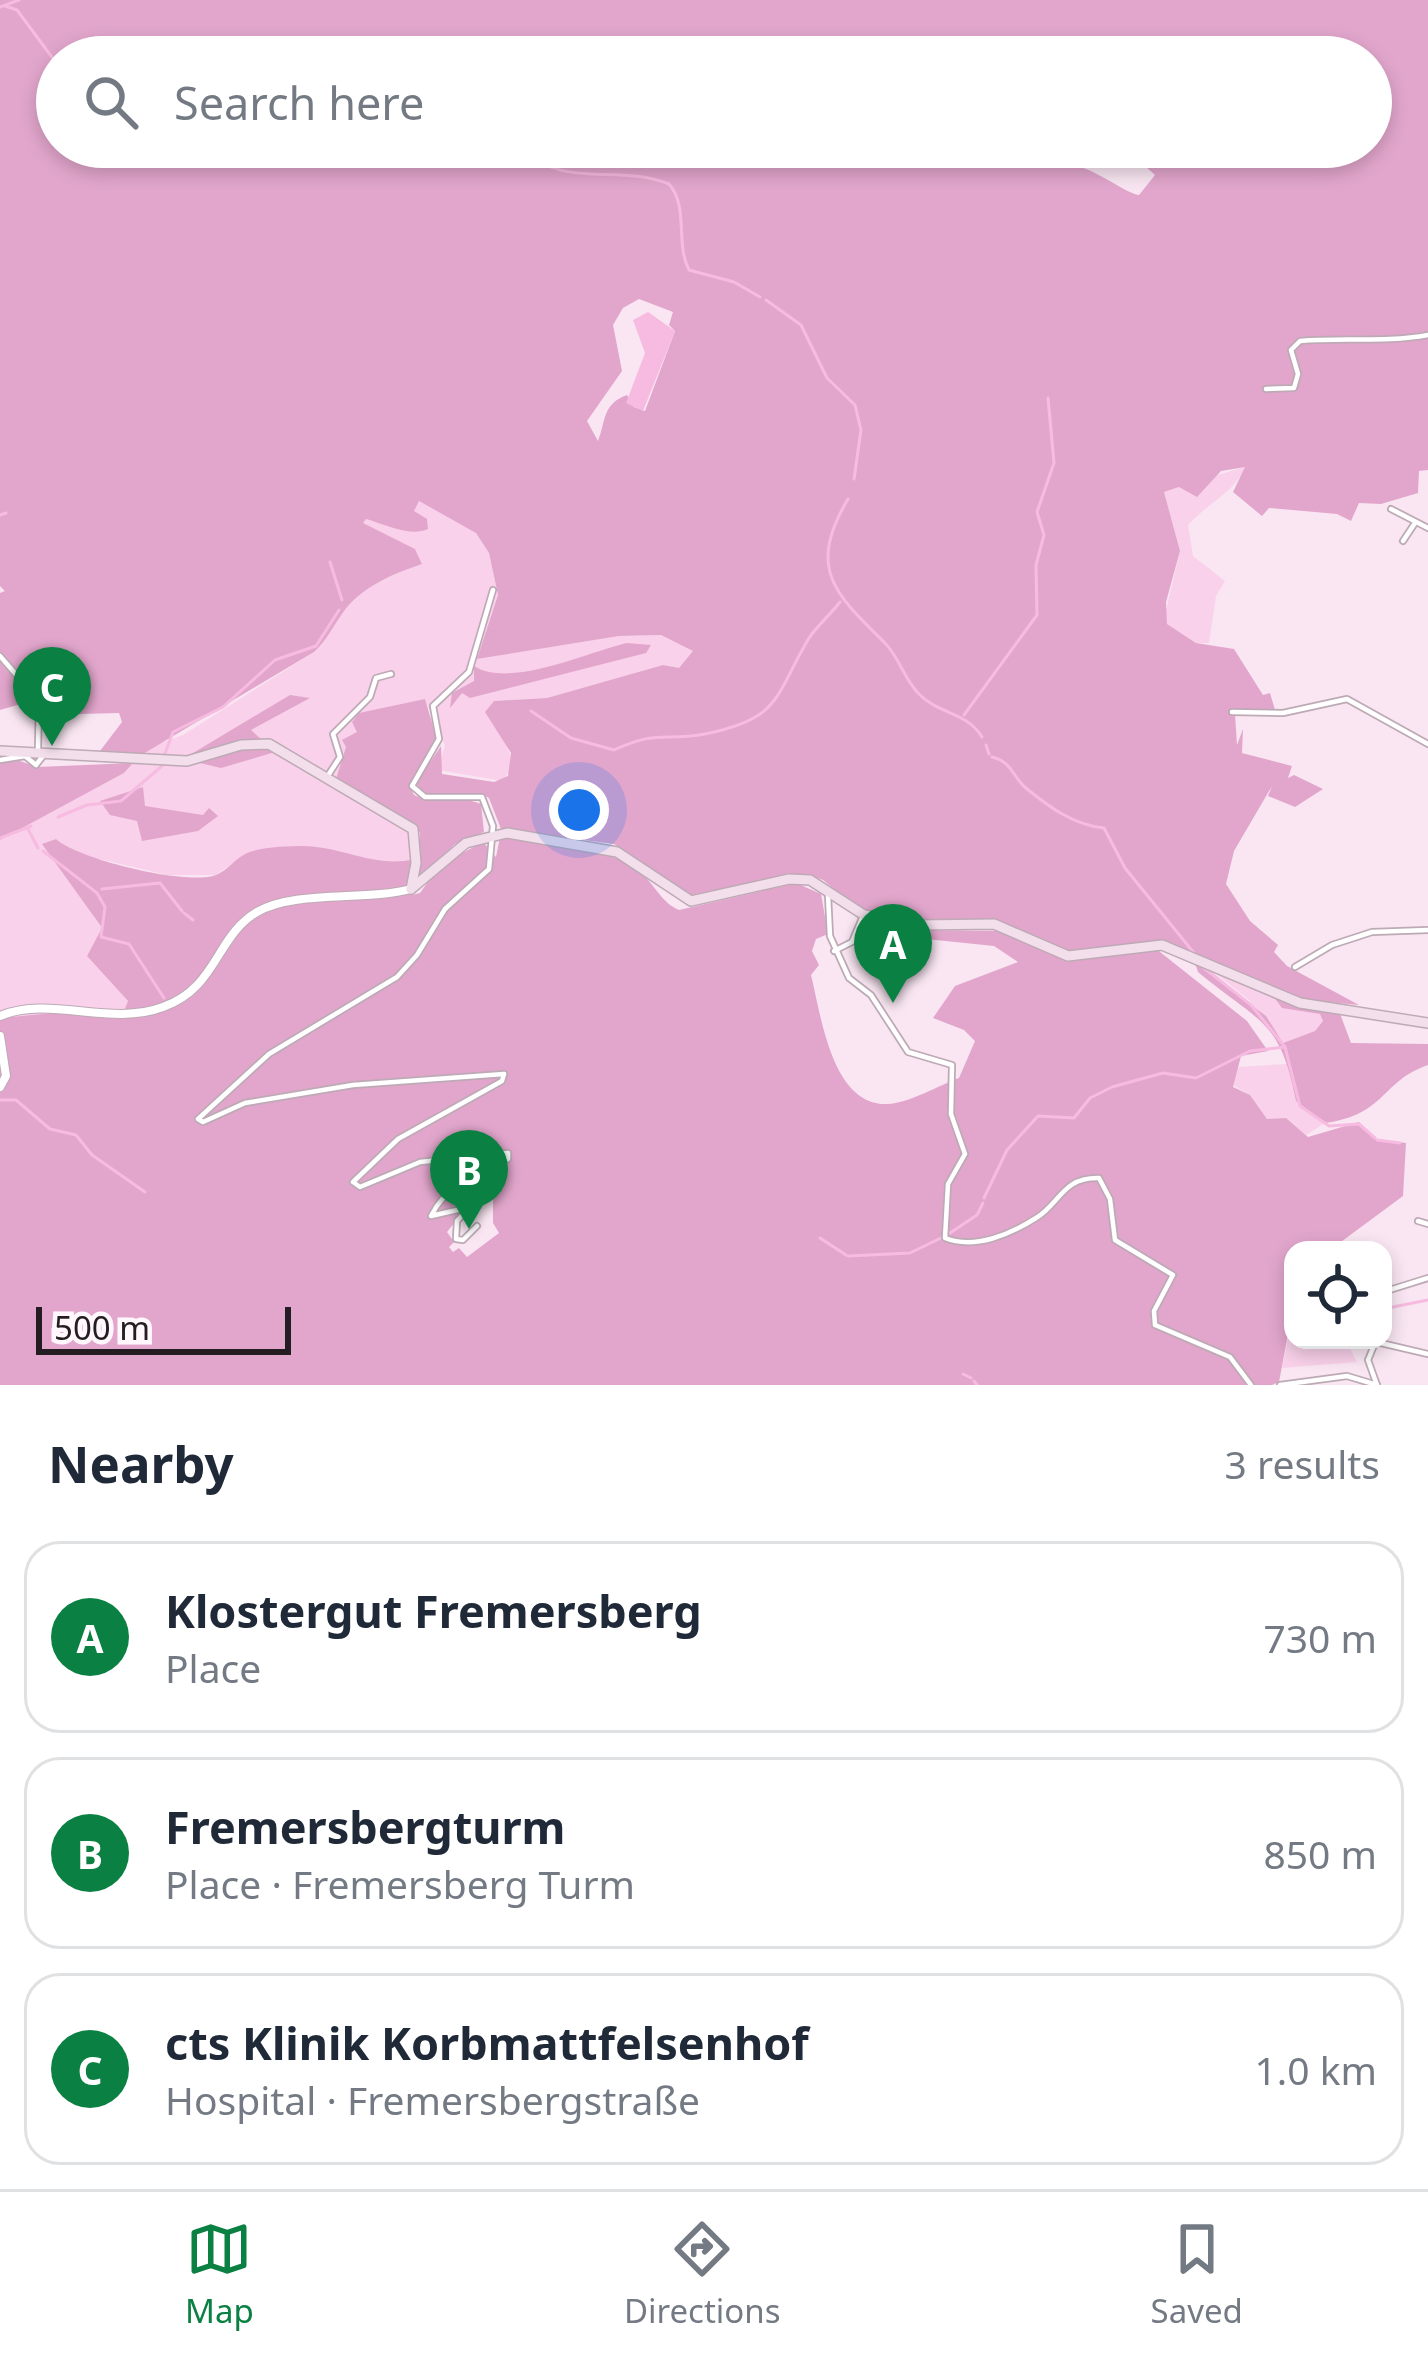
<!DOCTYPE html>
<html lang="en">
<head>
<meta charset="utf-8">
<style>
	:root { --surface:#fff; --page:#f6f6f7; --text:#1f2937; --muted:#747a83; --line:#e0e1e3; --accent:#0b8043 }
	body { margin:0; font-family:"Noto Sans",sans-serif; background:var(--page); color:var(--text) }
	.controls { position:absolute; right:36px; bottom:36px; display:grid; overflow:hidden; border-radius:24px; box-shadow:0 6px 18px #0003 }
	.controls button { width:108px; height:108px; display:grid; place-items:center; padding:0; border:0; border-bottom:3px solid var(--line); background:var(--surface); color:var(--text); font:60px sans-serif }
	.scale { position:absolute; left:36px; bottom:30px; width:255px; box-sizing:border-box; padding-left:12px; border:6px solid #231c20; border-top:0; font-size:33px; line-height:42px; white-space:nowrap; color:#231c20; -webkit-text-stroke:9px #fff7fc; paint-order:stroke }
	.you { position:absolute; left:579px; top:810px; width:42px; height:42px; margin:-30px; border:9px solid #fff; border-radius:50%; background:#1a73e8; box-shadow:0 0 0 18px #1a73e833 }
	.badge { display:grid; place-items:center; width:78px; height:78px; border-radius:50%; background:var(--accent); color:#fff; font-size:39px; font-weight:700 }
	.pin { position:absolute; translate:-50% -99px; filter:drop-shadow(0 3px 6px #0008) }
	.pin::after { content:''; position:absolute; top:63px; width:42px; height:36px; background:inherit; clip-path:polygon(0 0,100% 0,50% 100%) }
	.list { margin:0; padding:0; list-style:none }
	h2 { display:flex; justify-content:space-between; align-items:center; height:156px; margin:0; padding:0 48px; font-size:51px }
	h2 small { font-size:39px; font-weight:400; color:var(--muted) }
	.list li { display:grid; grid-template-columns:78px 1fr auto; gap:36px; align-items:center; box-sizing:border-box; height:192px; margin:0 24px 24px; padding:0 24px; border:3px solid var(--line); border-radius:36px }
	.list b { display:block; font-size:45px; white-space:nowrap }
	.list p { margin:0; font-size:39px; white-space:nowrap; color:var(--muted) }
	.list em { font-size:39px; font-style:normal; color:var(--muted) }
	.icon { flex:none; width:66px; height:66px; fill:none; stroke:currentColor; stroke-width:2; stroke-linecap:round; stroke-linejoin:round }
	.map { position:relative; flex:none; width:1428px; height:1385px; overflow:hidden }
	.search { position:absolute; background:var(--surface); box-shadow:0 6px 18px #0003; left:36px; right:36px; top:36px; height:132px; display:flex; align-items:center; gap:30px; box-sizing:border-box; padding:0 42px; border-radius:66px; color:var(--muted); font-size:45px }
	.sheet { height:804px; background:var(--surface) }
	nav { display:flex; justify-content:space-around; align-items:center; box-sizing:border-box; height:168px; border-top:3px solid var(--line); background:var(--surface); font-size:33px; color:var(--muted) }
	nav a { display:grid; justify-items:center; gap:6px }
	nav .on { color:var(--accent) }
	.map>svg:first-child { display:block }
	.green { fill:#f9d1ea }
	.forest { fill:#e2a6cc; fill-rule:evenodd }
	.water { fill:#f7bbe1 }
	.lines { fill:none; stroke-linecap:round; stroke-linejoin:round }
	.stream { stroke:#f7bbe1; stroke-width:3 }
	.minor-casing { stroke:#bdaab5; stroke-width:8 }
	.tertiary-casing { stroke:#bdaab5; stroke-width:10 }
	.secondary-casing { stroke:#bdaab5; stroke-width:12 }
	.minor { stroke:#fff; stroke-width:4.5 }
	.tertiary { stroke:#fff; stroke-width:8 }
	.secondary { stroke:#f3deec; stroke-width:9 }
</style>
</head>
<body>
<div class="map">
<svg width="1428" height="1385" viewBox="0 0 1428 1385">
	<rect width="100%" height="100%" fill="#f9e6f2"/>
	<!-- green -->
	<g class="green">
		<path d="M 1247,466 C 1232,494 1209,502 1188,525 L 1193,556 L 1225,581 L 1216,596 L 1209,643 L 1196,643 L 1167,624 L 1165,615 L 1180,551 L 1164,492 Z"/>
		<path d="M 418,501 L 438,507 L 476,533 L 489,553 L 498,595 L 478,659 L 619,636 L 661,635 L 694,651 L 680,669 L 663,665 L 547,698 L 494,701 C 495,738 510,740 512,767 L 503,781 L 438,770 L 445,745 L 425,700 L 358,731 L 336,779 L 411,831 L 414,859 L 397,864 L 298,846 L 251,852 L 215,875 L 167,875 L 78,854 L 56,839 L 43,844 L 102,929 L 87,956 L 128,1001 L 122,1019 L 52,1013 L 0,1018 L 0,840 L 124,773 L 145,749 L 183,735 L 314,652 C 327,640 332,628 342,614 C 360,587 392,574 422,564 L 415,549 L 362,523 L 366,519 L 404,529 Z"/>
		<path d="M 1209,968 L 1321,1014 L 1323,1022 L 1315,1031 L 1283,1043 L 1249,1000 Z"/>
		<path d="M 1288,1064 L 1296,1101 L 1325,1123 L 1306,1135 L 1286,1118 L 1267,1119 L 1250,1095 L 1231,1084 L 1239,1067 Z"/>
		<path d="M 1293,1313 L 1293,1340 L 1346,1340 L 1357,1362 L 1282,1368 Z"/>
	</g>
	<!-- forest -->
	<g class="forest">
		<path d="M 0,0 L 1428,0 L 1428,470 L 1419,471 L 1418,493 L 1381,504 L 1359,503 L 1351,521 L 1337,514 L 1269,508 L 1262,516 L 1233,492 L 1245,467 L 1221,471 L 1197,497 L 1179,487 L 1164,492 L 1180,551 L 1166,602 L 1167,624 L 1196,643 L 1234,649 L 1263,695 L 1270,693 L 1275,710 L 1235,714 L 1237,745 L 1243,729 L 1242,753 L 1292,766 L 1288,778 L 1294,775 L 1323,789 L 1295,807 L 1268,796 L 1272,786 L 1234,851 L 1226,884 L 1250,921 L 1278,945 L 1274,952 L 1287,966 L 1359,1005 L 1305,1000 L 1156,942 L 1069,954 L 1009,927 L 920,923 L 862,912 L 823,880 L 804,874 L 701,897 L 683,893 L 614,844 L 501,829 L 489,798 L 480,793 L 424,795 L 416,783 L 441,746 L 442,774 L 494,782 L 508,776 L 511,753 L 485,712 L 494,701 L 547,698 L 663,665 L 679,668 L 693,651 L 661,635 L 619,636 L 477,659 L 498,595 L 489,553 L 476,533 L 419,501 L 414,511 L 427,519 L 428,529 C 409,537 387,525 366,519 L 363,523 L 415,549 L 422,564 C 393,574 360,587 342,614 C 332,628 327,640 314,652 L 138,757 L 92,753 L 100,751 L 122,722 L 119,713 L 42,715 L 23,679 L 21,704 L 0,710 L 0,593 L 5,591 L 0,586 ZM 57,57 L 1371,57 L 1371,147 L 1114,147 L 1132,154 L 1155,175 L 1139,195 C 1125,193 1098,170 1071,164 L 1065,147 L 57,147 ZM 639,299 L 673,312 L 669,325 L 675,331 L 645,411 L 634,407 L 627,395 C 602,404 606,421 598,441 L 587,421 L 622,371 L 613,325 L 623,308 Z"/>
		<path d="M 627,643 L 651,645 L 646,653 L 470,698 L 462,693 L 450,708 L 452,693 L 474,681 L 474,666 C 510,689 587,652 627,643 Z"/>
		<path d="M 290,695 L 310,698 L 251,730 L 275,752 L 221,768 L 183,759 Z"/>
		<path d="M 425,699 L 437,740 L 409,785 L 414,795 C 437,805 459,795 481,804 L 484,832 L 455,844 L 422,876 L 417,873 L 420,833 L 413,824 L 336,779 L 346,747 L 342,740 L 357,732 L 352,722 L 359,713 Z"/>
		<path d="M 0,754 L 37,767 L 133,763 L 124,773 L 0,840 Z"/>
		<path d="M 143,787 L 145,806 L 203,815 L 209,808 L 218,816 L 198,831 L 142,841 L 137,821 L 110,815 L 100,801 Z"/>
		<path d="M 500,837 C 540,846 595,844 631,865 C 652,877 659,902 679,910 L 796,883 L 821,894 L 828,934 L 816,939 L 812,951 L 819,965 L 811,975 C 821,1015 832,1106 887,1104 C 909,1103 938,1086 959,1078 L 975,1041 L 964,1030 L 933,1018 L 955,986 L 1018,962 L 994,946 L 897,936 L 854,949 L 864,922 L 905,930 L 1008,931 L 1064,958 L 1155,948 L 1247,1021 L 1268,1051 L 1241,1056 L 1233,1087 L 1250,1095 L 1267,1119 L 1286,1118 L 1308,1137 L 1359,1122 L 1376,1139 L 1406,1143 L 1403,1196 L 1330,1250 L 1293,1250 L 1293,1307 L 1279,1382 L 1272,1385 L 0,1385 L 0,1018 L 52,1013 L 121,1019 L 128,1001 L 87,956 L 102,928 L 42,844 L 56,839 C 78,859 186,886 216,875 C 228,870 236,858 247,853 C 262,847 287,846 303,846 C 341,846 377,869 414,859 L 405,889 L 412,895 L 420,893 L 440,865 L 483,842 L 496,857 ZM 493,1196 L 493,1223 L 499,1233 L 467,1257 L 459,1248 L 453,1252 L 449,1247 L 454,1242 L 447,1232 L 459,1217 L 471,1218 L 472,1205 Z"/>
		<path d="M 1195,963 L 1266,1016 L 1283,1043 L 1315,1031 L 1323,1021 L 1320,1014 L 1282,1008 L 1274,997 L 1339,1011 L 1351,1043 L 1428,1044 L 1428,1065 C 1381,1081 1386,1115 1325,1123 L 1296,1101 C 1280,1018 1259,1023 1198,972 Z"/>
	</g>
	<!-- water -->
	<path class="water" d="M 648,312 L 675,331 L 643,411 L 626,403 L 645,353 L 633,320 Z"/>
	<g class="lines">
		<!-- stream -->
		<g class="stream">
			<path d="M 5,6 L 17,10 L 57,64"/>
			<path d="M 0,7 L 19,0"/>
			<path d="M 167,147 L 173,149"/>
			<path d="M 521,147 C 563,191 617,163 669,184 C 689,207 675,243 689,270 L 734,282 L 760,297"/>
			<path d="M 179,150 L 227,166"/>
			<path d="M 766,300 L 801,325 L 827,378 L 855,405 L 861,430 L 854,479"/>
			<path d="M 848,499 C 807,568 834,593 884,642 C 899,656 904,680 920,695 C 939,714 967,712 982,737"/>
			<path d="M 0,515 L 6,513"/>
			<path d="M 330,562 L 342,600"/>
			<path d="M 531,711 L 571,738 L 614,750 C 660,729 663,742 705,734 C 782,718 774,697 809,638 C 818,625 830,615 840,602"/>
			<path d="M 964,715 L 1037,615 L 1036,565 L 1044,535 L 1037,512 L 1054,463 L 1048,398"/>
			<path d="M 986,745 L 989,754"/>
			<path d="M 164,756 L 173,732 L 223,707 L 275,660 L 316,646 L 339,610"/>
			<path d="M 992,757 C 1013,762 1012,777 1027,789 C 1048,806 1073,825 1104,828 L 1125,868 L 1194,953"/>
			<path d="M 58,817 L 87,805 L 121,801 L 162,766"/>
			<path d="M 28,829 L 38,848"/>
			<path d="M 0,838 L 31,826"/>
			<path d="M 43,851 L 97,893 L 105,907 L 101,937 L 129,944 L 164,998"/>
			<path d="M 102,889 L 160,883 L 182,911"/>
			<path d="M 184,913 L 193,920"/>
			<path d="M 1203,967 L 1251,1005 L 1285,1047 L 1300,1106 L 1329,1126 L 1359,1124 L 1375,1138"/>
			<path d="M 0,1100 L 16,1100 L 50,1129 L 76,1135 L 92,1155 L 145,1192"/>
			<path d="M 1377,1140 L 1400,1143"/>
			<path d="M 984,1198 L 1007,1150 L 1038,1116 L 1074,1118 L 1090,1098 L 1112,1087 L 1163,1073 L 1196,1078 L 1250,1051 L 1285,1047"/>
			<path d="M 947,1235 L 977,1215 L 983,1203"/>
			<path d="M 820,1238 L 846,1255"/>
			<path d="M 848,1256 L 910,1253 L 943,1237"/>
			<path d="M 1383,1309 L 1428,1300"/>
			<path d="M 963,1374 L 971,1378"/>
			<path d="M 974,1381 L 977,1385"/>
		</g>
		<!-- minor casing -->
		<g class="minor-casing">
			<g id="minor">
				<path d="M 1266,389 L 1294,388 L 1298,374 L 1291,350 L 1300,341 C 1343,337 1385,343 1428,335"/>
				<path d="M 1391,509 L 1428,528"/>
				<path d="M 1403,541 L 1415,523"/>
				<path d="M 493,590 L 469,672 L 433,706 L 439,739 L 412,786 L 425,797 L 482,797 L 493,826 L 489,869 L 445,909 L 417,955 L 397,977 L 269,1054 L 198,1119 L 203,1122 L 245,1103 L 353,1085 L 504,1074"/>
				<path d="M 0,656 L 39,701 L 38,749"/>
				<path d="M 1232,712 L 1283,713 L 1347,699 L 1428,744"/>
				<path d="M 0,760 L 25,756 L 36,765 L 43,756"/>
				<path d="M 327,777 L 340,757 L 333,734 L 370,697 L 376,678 L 391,674"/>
				<path d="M 828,895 L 830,936 L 849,978 L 871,995 L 908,1052 L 952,1065 L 951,1114 L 965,1154 L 948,1184 L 945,1238 C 975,1250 1011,1234 1036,1218 C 1060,1204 1062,1177 1099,1178 L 1110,1199 L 1115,1240 L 1173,1275 L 1154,1311 L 1155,1325 L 1230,1357 L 1251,1385"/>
				<path d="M 834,951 L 852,942 L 863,916"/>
				<path d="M 1295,967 L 1332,945 L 1372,932 L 1428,930"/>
				<path d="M 470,1207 L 431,1216 C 444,1189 479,1166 508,1159 L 508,1153 L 420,1162 L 360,1187 L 353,1182 L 398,1139 L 502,1081 L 504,1074"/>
				<path d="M 469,1208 L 457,1221 L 456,1239 L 463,1240 L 477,1226"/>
				<path d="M 1418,1221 L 1428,1224"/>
				<path d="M 1383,1292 L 1428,1278"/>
				<path d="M 1368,1340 L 1428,1354"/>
				<path d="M 1375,1343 L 1368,1360 L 1377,1385"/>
				<path d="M 1280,1385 L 1347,1376 L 1377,1385"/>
			</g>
		</g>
		<!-- tertiary casing -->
		<g class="tertiary-casing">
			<g id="tertiary">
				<path d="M 0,1016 C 50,995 110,1027 163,1007 C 218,987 215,937 257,912 C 294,890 366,901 411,889"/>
				<path d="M 0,1036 L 6,1076 L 0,1087"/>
			</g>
		</g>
		<!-- secondary casing -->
		<g class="secondary-casing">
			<g id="secondary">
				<path d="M 0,751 L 187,761 L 241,745 L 269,744 L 413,829 L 416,863 L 411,889"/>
				<path d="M 411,889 L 466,843 L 507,833 L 617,852 L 691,901 L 789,879 L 810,880 L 864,915 L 919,925 L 994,924 L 1068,956 L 1162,945 L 1300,1003 L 1428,1023"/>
			</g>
		</g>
		<!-- minor -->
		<use href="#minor" class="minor"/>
		<!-- tertiary -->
		<use href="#tertiary" class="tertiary"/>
		<!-- secondary -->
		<use href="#secondary" class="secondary"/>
	</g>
</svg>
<div class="controls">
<button><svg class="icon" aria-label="locate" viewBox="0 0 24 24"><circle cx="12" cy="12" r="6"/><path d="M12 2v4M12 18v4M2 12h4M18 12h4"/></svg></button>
</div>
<div class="scale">500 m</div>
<div class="you"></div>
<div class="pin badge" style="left:893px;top:1003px">A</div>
<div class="pin badge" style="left:469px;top:1229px">B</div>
<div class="pin badge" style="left:52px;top:746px">C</div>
<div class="search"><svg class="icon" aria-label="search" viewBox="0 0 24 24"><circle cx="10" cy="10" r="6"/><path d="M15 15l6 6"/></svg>Search here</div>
</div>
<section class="sheet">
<h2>Nearby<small>3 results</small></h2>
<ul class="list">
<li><span class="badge">A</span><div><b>Klostergut Fremersberg</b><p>Place</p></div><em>730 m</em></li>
<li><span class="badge">B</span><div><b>Fremersbergturm</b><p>Place · Fremersberg Turm</p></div><em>850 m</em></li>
<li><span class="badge">C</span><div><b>cts Klinik Korbmattfelsenhof</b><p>Hospital · Fremersbergstraße</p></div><em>1.0 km</em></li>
</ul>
</section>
<nav>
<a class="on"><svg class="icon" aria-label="map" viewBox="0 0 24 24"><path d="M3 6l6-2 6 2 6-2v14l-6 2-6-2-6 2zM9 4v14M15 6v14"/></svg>Map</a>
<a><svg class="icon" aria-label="directions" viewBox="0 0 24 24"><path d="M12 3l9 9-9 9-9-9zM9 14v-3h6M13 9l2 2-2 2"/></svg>Directions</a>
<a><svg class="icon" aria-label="saved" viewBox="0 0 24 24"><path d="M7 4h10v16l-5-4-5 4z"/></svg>Saved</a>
</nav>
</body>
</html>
